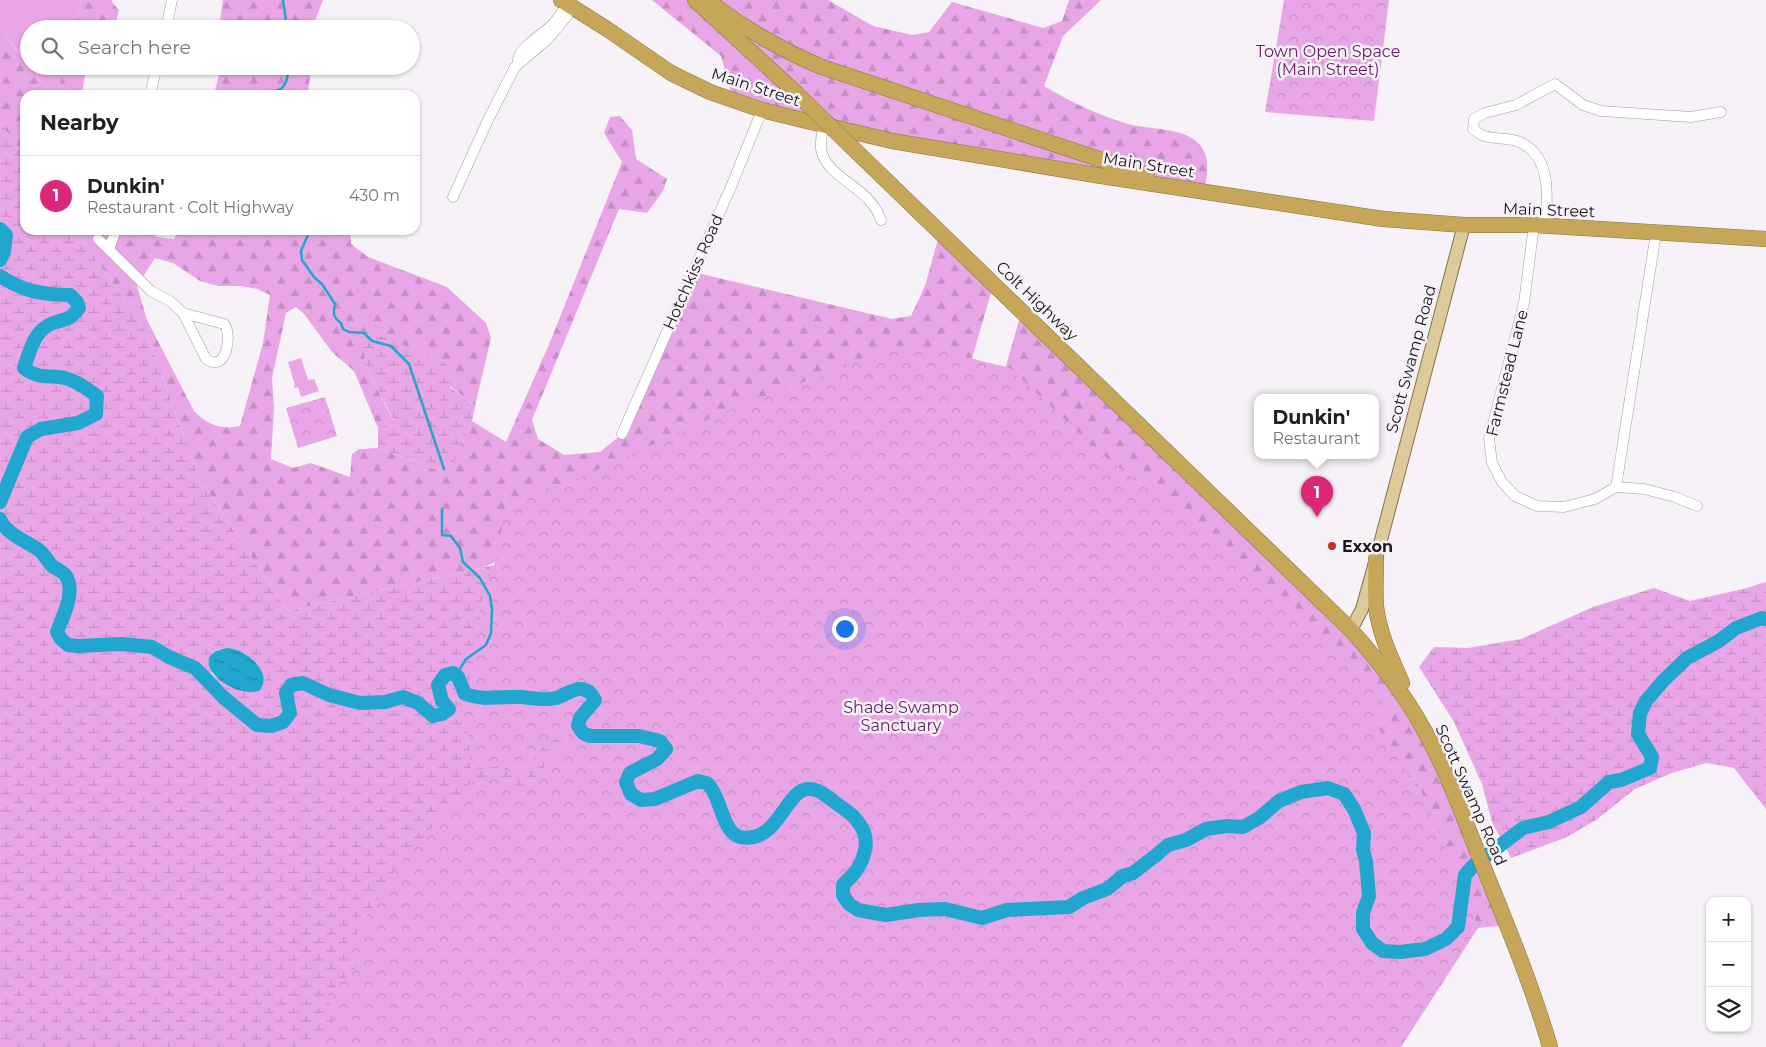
<!DOCTYPE html>
<html lang="en">
<head>
<meta charset="utf-8">
<style>
	:root { --surface:#fff; --page:#f6f6f6; --text:#202124; --muted:#757577; --line:#e0e0e0; --accent:#db2777 }
	body { margin:0; font-family:Montserrat,sans-serif; background:var(--page); color:var(--text) }
	.controls { position:absolute; right:15px; bottom:15px; display:grid; overflow:hidden; border-radius:10px; box-shadow:0 1px 4px #0004 }
	.controls button { width:45px; height:45px; display:grid; place-items:center; padding:0; border:0; border-bottom:1px solid var(--line); background:var(--surface); color:var(--text); font:25px sans-serif }
	.you { position:absolute; left:844px; top:628px; width:18px; height:18px; margin:-12px; border:4px solid #fff; border-radius:50%; background:#1a73e8; box-shadow:0 0 0 8px #1a73e833 }
	.badge { display:grid; place-items:center; width:32px; height:32px; border-radius:50%; background:var(--accent); color:#fff; font-size:16px; font-weight:700 }
	.pin { position:absolute; translate:-50% -41px; filter:drop-shadow(0 1px 2px #0008) }
	.pin::after { content:''; position:absolute; top:26px; width:18px; height:15px; background:inherit; clip-path:polygon(0 0,100% 0,50% 100%) }
	.popup { position:absolute; left:1254px; top:394px; width:125px; height:65px; box-sizing:border-box; display:grid; place-content:center; border-radius:10px; background:var(--surface); filter:drop-shadow(0 1px 4px #0005); font-size:16px; white-space:nowrap; color:var(--muted) }
	.popup b { font-size:19px; color:var(--text) }
	.popup::after { content:''; position:absolute; left:50%; top:100%; margin-left:-10px; border:10px solid transparent; border-top-color:var(--surface) }
	.list { margin:0; padding:0; list-style:none }
	h2 { display:flex; justify-content:space-between; align-items:center; height:65px; margin:0; padding:0 20px; font-size:21px }
	h2 small { font-size:16px; font-weight:400; color:var(--muted) }
	.list li { display:grid; grid-template-columns:32px 1fr auto; gap:15px; align-items:center; box-sizing:border-box; height:80px; padding:0 20px; border-top:1px solid var(--line) }
	.list b { display:block; font-size:19px; white-space:nowrap }
	.list p { margin:0; font-size:16px; white-space:nowrap; color:var(--muted) }
	.list em { font-size:16px; font-style:normal; color:var(--muted) }
	.icon { flex:none; width:28px; height:28px; fill:none; stroke:currentColor; stroke-width:2; stroke-linecap:round; stroke-linejoin:round }
	.map { position:relative; flex:none; width:1766px; height:1047px; overflow:hidden }
	.search { position:absolute; background:var(--surface); box-shadow:0 1px 4px #0004; left:20px; top:20px; width:400px; height:55px; display:flex; align-items:center; gap:12px; box-sizing:border-box; padding:0 18px; border-radius:28px; color:var(--muted); font-size:19px }
	.panel { position:absolute; background:var(--surface); box-shadow:0 1px 4px #0004; left:20px; top:90px; width:400px; height:145px; border-radius:15px }
	.map>svg:first-child { display:block }
	.green { fill:#e8a6e6 }
	.forest { fill:url(#forest-firs); fill-rule:evenodd }
	.wetland { fill:url(#wetland-marsh); fill-rule:evenodd }
	.park { fill:url(#park-crowns) }
	.water { fill:url(#water-ripples) }
	.lines { fill:none; stroke-linecap:round; stroke-linejoin:round }
	.stream { stroke:#21a6d0; stroke-width:2.5 }
	.river { stroke:#21a6d0; stroke-width:14 }
	.minor-casing { stroke:#a29da2; stroke-width:11 }
	.major-casing { stroke:#897443; stroke-width:14 }
	.highway-casing { stroke:#897443; stroke-width:16 }
	.minor { stroke:#fff; stroke-width:10 }
	.major { stroke:#ddca9b; stroke-width:12 }
	.highway { stroke:#c6a659; stroke-width:15 }
	.highway-bridge-casing { stroke:#897443; stroke-width:16; stroke-linecap:butt }
	.highway-bridge { stroke:#c6a659; stroke-width:15 }
	.poi-dot { fill:#c0312c; stroke:#f7f2f7; stroke-width:2 }
	.labels { text-anchor:middle; dominant-baseline:central; stroke-width:5; stroke-linejoin:round; paint-order:stroke }
	.park-label { font-size:16px; fill:#69176b; stroke:#f7f2f7 }
	.street-label { font-size:16px; fill:#191719; stroke:#f7f2f7 }
	.poi-label { font-size:16px; font-weight:bold; fill:#191719; stroke:#f7f2f7; text-anchor:start }
</style>
</head>
<body>
<div class="map">
<svg width="1766" height="1047" viewBox="0 0 1766 1047">
	<defs>
		<pattern id="forest-firs" width="22" height="20" patternUnits="userSpaceOnUse" patternTransform="scale(1.25)"><rect width="22" height="20" fill="#e8a6e6"/><path d="M5 1l3.5 6h-7zM16 11l3.5 6h-7z" fill="#c68ec5"/></pattern>
		<pattern id="wetland-marsh" width="20" height="14" patternUnits="userSpaceOnUse" patternTransform="scale(1.25)"><rect width="20" height="14" fill="#e8a6e6"/><path d="M1 5h8M5 5V1M11 12h8M15 12V8" fill="none" stroke="#c68ec5"/></pattern>
		<pattern id="park-crowns" width="20" height="18" patternUnits="userSpaceOnUse" patternTransform="scale(1.25)"><rect width="20" height="18" fill="#e8a6e6"/><path d="M2 6a3 3 0 1 1 6 0M12 15a3 3 0 1 1 6 0" fill="none" stroke="#c68ec5"/></pattern>
		<pattern id="water-ripples" width="26" height="14" patternUnits="userSpaceOnUse" patternTransform="scale(1.25)"><rect width="26" height="14" fill="#21a6d0"/><path d="M2 4q2-2 4 0t4 0M15 11q2-2 4 0t4 0" fill="none" stroke="#1c86a8"/></pattern>
	</defs>
	<rect width="100%" height="100%" fill="#f7f2f7"/>
	<!-- green -->
	<g class="green">
		<path d="M 0,0 L 81,0 L 74,29 L 29,29 L 29,65 L 0,29 Z"/>
		<path d="M 29,66 L 64,66 L 58,92 L 52,95 Z"/>
		<path d="M 301,358 L 308,380 L 314,379 L 319,391 L 301,397 L 298,387 L 294,388 L 294,386 L 295,385 L 288,362 Z"/>
	</g>
	<!-- forest -->
	<g class="forest">
		<path d="M 81,0 L 112,0 L 112,2 L 119,10 L 114,29 L 74,29 Z"/>
		<path d="M 223,0 L 323,0 L 312,29 L 219,29 Z"/>
		<path d="M 652,0 L 828,0 L 873,26 L 912,35 L 929,32 L 952,2 L 1043,28 L 1062,21 L 1069,0 L 1101,0 L 1063,36 L 1044,86 C 1071,102 1098,115 1128,124 C 1147,129 1181,128 1196,141 C 1211,153 1208,174 1204,191 L 1014,161 L 733,100 L 721,56 Z"/>
		<path d="M 0,29 L 52,95 L 25,95 L 25,158 L 0,122 Z"/>
		<path d="M 64,66 L 90,66 L 85,75 L 82,95 L 53,95 L 58,91 Z"/>
		<path d="M 221,66 L 311,66 L 308,95 L 214,95 Z"/>
		<path d="M 620,116 L 632,130 L 636,159 L 667,179 L 663,191 L 647,213 L 619,209 L 532,420 L 538,439 L 564,455 L 600,452 L 622,434 L 693,272 L 892,319 L 911,316 L 925,286 L 940,232 L 994,283 L 962,392 L 713,475 L 483,567 L 554,557 L 994,408 L 1022,310 L 1351,630 L 1409,705 L 1507,925 L 1478,928 L 1410,765 L 805,613 L 480,568 L 288,611 L 200,480 L 146,331 L 76,230 L 145,230 L 158,237 L 174,239 L 179,230 L 350,230 L 351,244 L 368,257 L 447,287 L 486,323 L 491,338 L 475,406 L 450,386 L 365,364 L 394,422 L 378,428 L 354,371 L 332,352 L 304,314 L 296,307 L 286,313 L 272,378 L 274,408 L 271,459 L 293,468 L 311,463 L 350,477 L 352,454 L 359,449 L 378,448 L 435,469 L 453,463 L 472,421 L 506,442 L 550,342 L 622,162 L 604,133 L 610,117 ZM 155,258 L 173,263 L 200,281 L 218,286 L 241,286 L 257,289 L 270,295 L 263,343 L 240,426 C 220,430 208,425 194,411 L 147,320 L 137,286 Z"/>
	</g>
	<!-- wetland -->
	<g class="wetland">
		<path d="M 0,122 L 25,158 L 25,230 L 76,230 L 146,331 L 200,480 L 288,611 L 480,568 L 1220,663 L 1410,765 L 1478,928 L 1324,1047 L 0,1047 ZM 231,648 L 246,654 L 258,665 L 232,689 L 213,675 L 208,662 L 212,653 L 220,649 Z"/>
		<path d="M 373,331 L 447,365 L 450,387 L 475,406 L 472,421 L 454,463 L 435,469 L 378,448 L 378,428 L 394,421 L 365,364 L 363,338 Z"/>
		<path d="M 1766,582 L 1766,809 L 1734,768 L 1706,763 L 1672,773 L 1635,789 L 1596,820 L 1567,837 L 1511,858 L 1492,822 L 1482,784 L 1454,722 L 1419,667 L 1434,647 L 1468,648 L 1521,639 L 1593,607 L 1654,588 L 1690,601 L 1743,589 Z"/>
	</g>
	<!-- park -->
	<g class="park">
		<path d="M 1284,0 L 1389,0 L 1374,121 L 1265,112 Z"/>
		<path d="M 910,343 L 1010,368 L 1099,452 L 1230,552 L 1352,659 L 1386,709 L 1376,725 L 1430,810 L 1478,928 L 1401,1047 L 304,1047 L 334,1021 L 328,994 L 357,966 L 340,949 L 357,933 L 400,863 L 421,842 L 452,801 L 472,782 L 499,777 L 524,789 L 543,768 L 554,752 L 571,744 L 567,733 L 547,743 L 519,776 L 499,766 L 471,771 L 468,735 L 457,706 L 477,660 L 480,606 L 497,557 L 506,502 L 579,478 L 740,405 Z"/>
		<path d="M 325,397 L 337,436 L 298,448 L 286,408 Z"/>
	</g>
	<!-- water -->
	<path class="water" d="M 227,648 C 245,648 275,673 259,691 C 229,700 182,655 227,648 Z"/>
	<g class="lines">
		<!-- stream -->
		<g class="stream">
			<path d="M 283,0 L 286,21 L 300,25 L 301,29"/>
			<path d="M 251,95 L 253,92 C 276,93 289,93 288,66"/>
			<path d="M 310,230 L 301,251 L 302,260 L 314,277 L 322,284 L 335,304 C 333,314 333,317 341,323 L 343,329 L 349,332 L 364,333 L 372,341 L 391,346 L 409,364 L 444,469"/>
			<path d="M 442,509 L 442,535 L 451,536 L 460,548 L 463,562 L 480,578 L 490,596 L 492,609 L 491,633 L 486,645 L 466,659 L 456,675"/>
		</g>
		<!-- river -->
		<g class="river">
			<path d="M 0,229 L 6,235 L 4,252 L 0,260"/>
			<path d="M 0,276 C 22,291 43,295 70,295 L 77,302 L 79,308 C 68,322 67,318 53,323 C 34,330 30,351 24,368 C 37,379 49,375 65,378 C 77,381 87,389 97,396 L 96,414 L 78,423 L 41,429 L 27,437 L 0,502"/>
			<path d="M 0,519 C 6,534 26,541 39,550 C 44,554 47,560 51,565 C 55,569 63,571 66,576 C 76,592 63,616 57,632 L 61,639 L 68,645 L 78,646 L 121,644 L 152,647 L 169,657 L 195,668 L 223,697 L 257,725 L 271,726 L 283,722 L 290,713 L 286,693 L 291,685 L 303,683 L 329,695 L 360,703 L 385,702 L 403,697 L 418,703 L 433,716 L 442,714 L 449,709 L 442,701 L 438,685 L 445,675 L 453,673 L 458,677 L 465,694 C 485,701 501,696 522,697 C 534,698 544,701 556,698 C 564,696 573,688 581,689 C 589,690 592,694 595,700 L 580,718 L 578,726 L 583,733 L 590,736 L 639,736 L 660,741 L 666,749 L 657,759 L 630,773 L 626,782 L 631,794 L 641,800 L 655,799 L 698,781 L 707,783 C 710,786 712,789 714,793 C 721,805 725,834 740,837 C 778,845 785,790 808,789 C 818,788 824,795 832,800 C 839,806 847,810 853,816 C 863,827 868,836 865,850 C 862,866 854,874 843,885 L 843,895 L 849,904 L 858,910 L 886,915 L 919,910 L 945,909 L 982,918 L 1007,910 L 1069,907 L 1083,898 L 1107,889 L 1123,876 L 1133,873 L 1155,856 L 1168,845 L 1186,840 L 1206,829 L 1227,826 L 1243,827 L 1259,818 L 1279,801 L 1301,792 L 1328,788 L 1344,794 L 1354,809 L 1364,833 L 1363,850 L 1366,861 L 1369,896 L 1363,913 L 1363,929 L 1372,943 L 1383,951 L 1400,952 L 1425,949 L 1446,939 L 1458,927 L 1465,875 L 1473,866 L 1523,828 L 1549,822 L 1581,807 L 1609,782 L 1621,780 L 1650,768 L 1652,757 L 1638,734 L 1640,713 L 1646,701 L 1663,681 L 1687,658 L 1719,641 L 1736,628 L 1762,618 L 1766,619"/>
		</g>
		<!-- minor casing -->
		<g class="minor-casing">
			<g id="minor">
				<path d="M 166,29 L 172,0"/>
				<path d="M 518,60 C 519,47 545,33 554,23 C 560,16 562,9 570,5"/>
				<path d="M 150,95 L 157,66"/>
				<path d="M 824,125 C 822,133 820,141 821,149 C 826,179 870,186 881,220"/>
				<path d="M 453,197 L 487,122 L 515,67 L 548,39 L 567,16 L 570,5"/>
				<path d="M 1534,225 L 1524,303 L 1489,439 L 1492,463 L 1502,482 L 1515,496 L 1537,506 L 1564,507 L 1595,499 L 1616,487 L 1644,489 L 1675,497 L 1697,506"/>
				<path d="M 1545,226 C 1548,197 1552,154 1517,141 C 1506,137 1493,140 1482,135 C 1479,134 1476,131 1473,129 L 1474,119 L 1485,113 L 1516,105 L 1555,84 L 1583,105 L 1601,111 L 1691,117 L 1721,112"/>
				<path d="M 98,239 L 151,291 L 170,301 L 183,313 L 224,324 C 232,332 228,374 206,359 L 183,313"/>
				<path d="M 109,249 L 116,230"/>
				<path d="M 622,434 L 733,182 L 762,110"/>
				<path d="M 1616,487 L 1656,233"/>
			</g>
		</g>
		<!-- major casing -->
		<g class="major-casing">
			<path id="major" d="M 1351,630 L 1362,609 L 1376,559 L 1464,225"/>
		</g>
		<!-- highway casing -->
		<g class="highway-casing">
			<g id="highway">
				<path d="M 561,0 L 607,29 L 671,73 L 710,92 L 762,110 L 794,118 L 892,141 L 1095,175 L 1383,219 L 1464,225 L 1534,225 L 1766,239"/>
				<path d="M 695,0 L 795,92"/>
				<path d="M 707,0 C 742,27 781,50 822,67 L 1147,175"/>
				<path d="M 858,153 L 1351,630 C 1378,660 1403,692 1423,728 C 1449,774 1466,825 1486,873 C 1509,930 1533,988 1550,1047"/>
				<path d="M 1376,559 C 1376,574 1375,590 1376,606 C 1379,633 1391,658 1402,683"/>
			</g>
		</g>
		<!-- minor -->
		<use href="#minor" class="minor"/>
		<!-- major -->
		<use href="#major" class="major"/>
		<!-- highway -->
		<use href="#highway" class="highway"/>
		<!-- highway-bridge casing -->
		<g class="highway-bridge-casing">
			<path id="highway-bridge" d="M 795,92 L 858,153"/>
		</g>
		<!-- highway-bridge -->
		<use href="#highway-bridge" class="highway-bridge"/>
	</g>
	<!-- markers -->
	<circle class="poi-dot" cx="1332" cy="546" r="5"/>
	<g class="labels">
		<!-- park labels -->
		<g class="park-label">
			<text x="1328" y="51">Town Open Space<tspan x="1328" dy="18">(Main Street)</tspan></text>
			<text x="901" y="707">Shade Swamp<tspan x="901" dy="18">Sanctuary</tspan></text>
		</g>
		<!-- street labels -->
		<g class="street-label">
			<text transform="translate(756 87) rotate(18)">Main Street</text>
			<text transform="translate(1149 165) rotate(9)">Main Street</text>
			<text transform="translate(1549 210) rotate(2)">Main Street</text>
			<text transform="translate(693 272) rotate(-66)">Hotchkiss Road</text>
			<text transform="translate(1037 301) rotate(44)">Colt Highway</text>
			<text transform="translate(1411 359) rotate(-75)">Scott Swamp Road</text>
			<text transform="translate(1507 373) rotate(-76)">Farmstead Lane</text>
			<text transform="translate(1471 795) rotate(66)">Scott Swamp Road</text>
		</g>
		<!-- poi labels -->
		<g class="poi-label">
			<text x="1342" y="546">Exxon</text>
		</g>
	</g>
</svg>
<div class="controls">
<button>+</button>
<button>−</button>
<button><svg class="icon" aria-label="layers" viewBox="0 0 24 24"><path d="M12 4l9 5-9 5-9-5zM3 14l9 5 9-5"/></svg></button>
</div>
<div class="you"></div>
<div class="pin badge" style="left:1317px;top:517px">1</div>
<div class="popup"><b>Dunkin'</b>Restaurant</div>
<div class="search"><svg class="icon" aria-label="search" viewBox="0 0 24 24"><circle cx="10" cy="10" r="6"/><path d="M15 15l6 6"/></svg>Search here</div>
<section class="panel">
<h2>Nearby<small></small></h2>
<ul class="list">
<li><span class="badge">1</span><div><b>Dunkin'</b><p>Restaurant · Colt Highway</p></div><em>430 m</em></li>
</ul>
</section>
</div>
</body>
</html>
